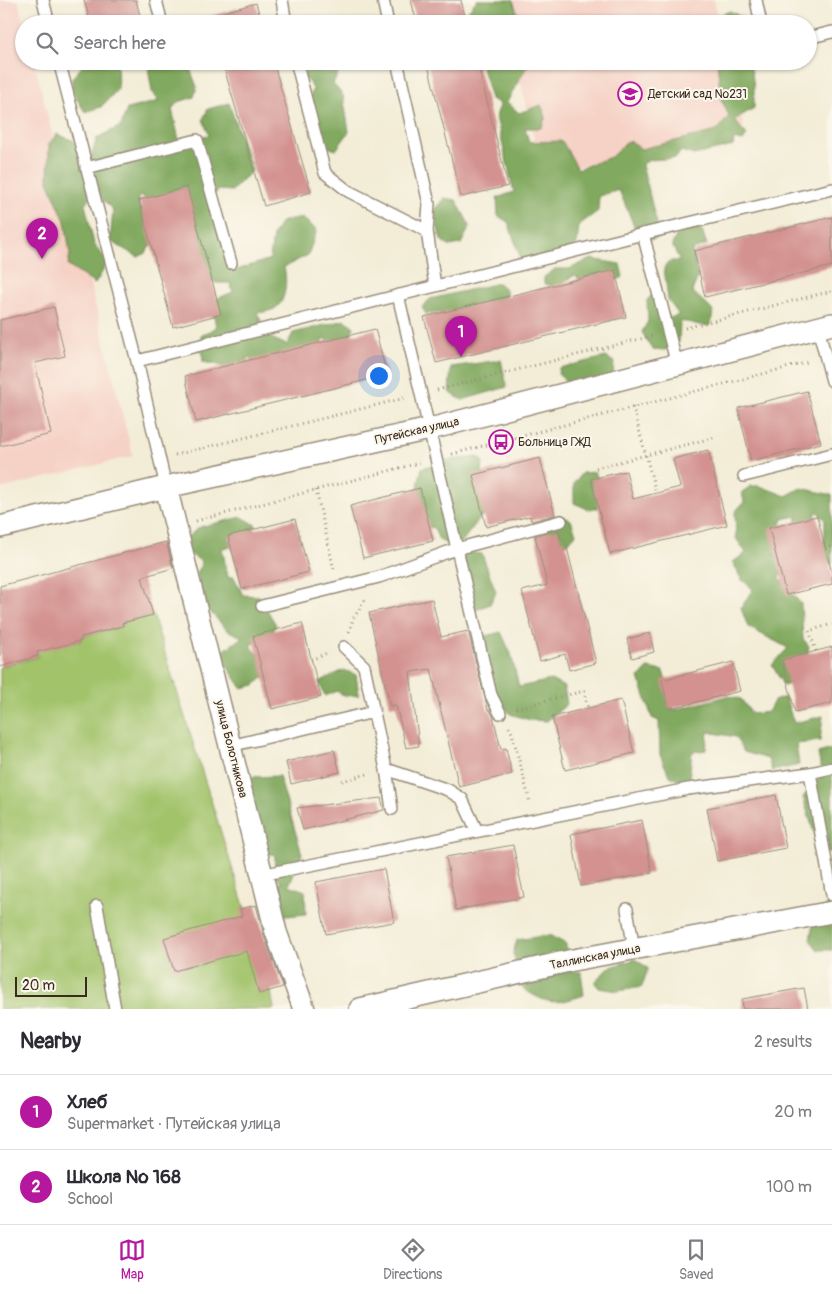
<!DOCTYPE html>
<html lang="en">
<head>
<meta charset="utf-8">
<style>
	:root { --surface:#fff; --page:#f7f7f7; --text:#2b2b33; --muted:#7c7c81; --line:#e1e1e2; --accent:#b5179e }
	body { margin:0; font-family:Pangolin,sans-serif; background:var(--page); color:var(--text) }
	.scale { position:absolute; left:15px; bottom:12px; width:72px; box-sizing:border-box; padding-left:5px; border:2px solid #3b2a1e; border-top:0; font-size:14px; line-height:18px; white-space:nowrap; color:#3b2a1e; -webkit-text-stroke:4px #fbf7ec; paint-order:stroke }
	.you { position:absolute; left:378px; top:375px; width:18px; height:18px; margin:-12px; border:4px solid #fff; border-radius:50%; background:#1a73e8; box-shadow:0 0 0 8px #1a73e833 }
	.badge { display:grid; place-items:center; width:32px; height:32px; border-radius:50%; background:var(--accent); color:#fff; font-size:16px; font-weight:700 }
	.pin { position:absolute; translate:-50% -41px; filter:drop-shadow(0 1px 2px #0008) }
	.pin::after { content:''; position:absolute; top:26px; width:18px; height:15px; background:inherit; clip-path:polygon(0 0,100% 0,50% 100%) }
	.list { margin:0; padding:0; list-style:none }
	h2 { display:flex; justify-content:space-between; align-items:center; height:65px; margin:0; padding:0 20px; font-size:21px }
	h2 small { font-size:16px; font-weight:400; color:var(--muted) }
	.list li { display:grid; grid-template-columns:32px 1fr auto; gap:15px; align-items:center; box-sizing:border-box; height:75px; padding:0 20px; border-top:1px solid var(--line) }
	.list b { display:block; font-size:19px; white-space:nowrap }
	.list p { margin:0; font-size:16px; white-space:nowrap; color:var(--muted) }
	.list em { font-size:16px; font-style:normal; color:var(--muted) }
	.icon { flex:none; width:28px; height:28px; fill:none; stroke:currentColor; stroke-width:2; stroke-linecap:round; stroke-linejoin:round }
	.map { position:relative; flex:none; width:832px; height:1009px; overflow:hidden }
	.search { position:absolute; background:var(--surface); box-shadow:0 1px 4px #0004; left:15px; right:15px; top:15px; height:55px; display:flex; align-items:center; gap:12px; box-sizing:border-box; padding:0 18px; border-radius:28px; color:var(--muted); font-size:19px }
	.sheet { height:215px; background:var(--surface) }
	nav { display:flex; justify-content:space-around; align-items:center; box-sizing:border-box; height:70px; border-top:1px solid var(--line); background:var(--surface); font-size:14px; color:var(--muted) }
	nav a { display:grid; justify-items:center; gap:2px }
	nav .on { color:var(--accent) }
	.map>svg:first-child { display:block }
	.built { fill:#f6d1c5 }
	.green { fill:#a2c36b; stroke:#6e7644 }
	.forest { fill:#81a95f; stroke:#5e6a3e }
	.building { fill:#d3928f }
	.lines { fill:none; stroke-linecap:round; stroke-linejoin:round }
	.service-casing { stroke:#978c7a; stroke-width:14 }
	.minor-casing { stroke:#978c7a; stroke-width:24 }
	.path { stroke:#978c7a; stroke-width:3; stroke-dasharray:1 4; stroke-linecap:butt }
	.service { stroke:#fff; stroke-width:11 }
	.minor { stroke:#fff; stroke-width:21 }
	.labels { text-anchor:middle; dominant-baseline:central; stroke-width:4; stroke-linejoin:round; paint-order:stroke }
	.poi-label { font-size:12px; fill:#3b2a1e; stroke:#fbf7ec; text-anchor:start }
	.street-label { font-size:12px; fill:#3b2a1e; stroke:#fbf7ec }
</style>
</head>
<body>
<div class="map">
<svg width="832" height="1009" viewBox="0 0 832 1009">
	<rect width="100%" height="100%" fill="#fbf7ec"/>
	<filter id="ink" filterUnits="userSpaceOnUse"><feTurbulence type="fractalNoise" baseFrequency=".02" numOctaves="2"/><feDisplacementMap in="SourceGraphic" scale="10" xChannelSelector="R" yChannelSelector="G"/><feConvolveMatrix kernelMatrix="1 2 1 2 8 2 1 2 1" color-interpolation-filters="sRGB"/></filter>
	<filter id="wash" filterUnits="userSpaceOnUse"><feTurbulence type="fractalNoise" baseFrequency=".0096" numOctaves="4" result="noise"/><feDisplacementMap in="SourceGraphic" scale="20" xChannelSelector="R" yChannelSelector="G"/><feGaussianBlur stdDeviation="1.12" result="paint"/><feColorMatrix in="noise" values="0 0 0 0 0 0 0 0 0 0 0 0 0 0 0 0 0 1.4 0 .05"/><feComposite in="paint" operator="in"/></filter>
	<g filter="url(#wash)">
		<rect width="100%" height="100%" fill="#f3edd7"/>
		<!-- built -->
		<g class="built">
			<path d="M 0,0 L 18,0 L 24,24 L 24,61 L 34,61 L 133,456 L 0,489 Z"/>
			<path d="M 502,0 L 714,0 L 720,24 L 507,24 Z"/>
			<path d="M 516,61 L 728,61 L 744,127 L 542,175 Z"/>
		</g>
		<!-- green -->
		<path class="green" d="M 153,615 L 271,992 L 274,1009 L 0,1009 L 0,667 L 38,657 L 36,650 L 81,641 L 81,637 L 123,626 L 122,623 Z"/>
		<!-- forest -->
		<g class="forest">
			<path d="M 477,0 L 513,0 L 521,24 L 470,24 L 467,12 Z"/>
			<path d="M 730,11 L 743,18 L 744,24 L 713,24 L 712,18 Z"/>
			<path d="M 87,61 L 117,61 L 118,89 L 101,107 L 85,112 L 72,91 L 72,78 Z"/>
			<path d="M 147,61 L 187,61 L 197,87 L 194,97 L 178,102 L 172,109 L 179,140 L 209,135 L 203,119 L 208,109 L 229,103 L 252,171 L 232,191 L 219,190 L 209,198 L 234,271 L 270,259 L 273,235 L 281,222 L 301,217 L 317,230 L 308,255 L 284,267 C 287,280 287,302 274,309 C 269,312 262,312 257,313 L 271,338 L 287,345 L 293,333 L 345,320 L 354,327 L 346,346 L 340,346 L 324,338 L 313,361 L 270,372 L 249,357 L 238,369 L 203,362 L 201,336 L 216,327 L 211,301 L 233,292 L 230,283 L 216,283 L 206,275 L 176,228 L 142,196 L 138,197 L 139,208 L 147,213 L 155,236 L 146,253 L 138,257 L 110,241 L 113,210 L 95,192 L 85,204 L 94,244 L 108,262 L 95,284 L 68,266 L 70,253 L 65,221 L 48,181 L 49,144 L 57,134 L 74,141 L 86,171 L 97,138 L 121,126 L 127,109 L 159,101 L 152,92 Z"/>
			<path d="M 311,61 L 326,61 L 339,72 L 333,84 L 343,95 L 349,132 L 336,150 L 324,146 L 310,97 L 313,88 L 304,77 L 305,63 Z"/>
			<path d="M 480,61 L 530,61 L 507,102 L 519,113 L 541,105 L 546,117 L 541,128 L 525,128 L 529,142 L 562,141 L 578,169 L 611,157 L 626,143 L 631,141 L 641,149 L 717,131 L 729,116 L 721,99 L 717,61 L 750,61 L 754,87 L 754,108 L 734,120 L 747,135 L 743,141 L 734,139 L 733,146 L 694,155 L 681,151 L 676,158 L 650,160 L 642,164 L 660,237 L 650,240 L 639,238 L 619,190 L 599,196 L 598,211 L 579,225 L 577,244 L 563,258 L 553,264 L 542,263 L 525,271 L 508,222 L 498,216 L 497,198 L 514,192 L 496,117 L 500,104 L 491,99 Z"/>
			<path d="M 444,198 L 456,200 L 470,226 L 461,244 L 449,246 L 441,240 L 434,212 Z"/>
			<path d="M 694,227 L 702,230 L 707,245 L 692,250 L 698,277 L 692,291 L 713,311 L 711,325 C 699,328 691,320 680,322 L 679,342 L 665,350 L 652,349 L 642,332 L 648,321 L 647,300 L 653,294 L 670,318 L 679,315 L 668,300 L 664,267 L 671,261 L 680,261 L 672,245 L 676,236 Z"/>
			<path d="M 591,259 L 620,264 L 623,277 L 593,293 L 575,275 L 558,286 L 544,284 L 544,277 L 555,269 L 569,269 Z"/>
			<path d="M 499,283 L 507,291 L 502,303 L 453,316 L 439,312 L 426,314 L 422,307 L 430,299 Z"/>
			<path d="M 606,357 L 614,362 L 613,374 L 570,385 L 558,374 L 559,368 Z"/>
			<path d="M 501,360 L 507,387 L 462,400 L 449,392 L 451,367 Z"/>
			<path d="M 479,457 L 483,461 L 482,475 L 473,487 L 485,495 L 486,510 L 461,543 L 447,544 L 439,540 L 434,528 L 422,525 C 418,504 415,490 422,468 L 449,460 Z"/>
			<path d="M 595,472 L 604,492 L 603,507 L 588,509 L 574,503 L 574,483 L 582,473 Z"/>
			<path d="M 751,486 L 760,486 L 786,496 L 801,488 L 832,495 L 832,564 L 824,563 L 825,520 L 817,511 L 808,535 L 796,530 L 797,516 L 783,519 L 779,530 L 786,555 L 774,555 L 784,566 L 779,578 L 801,604 L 803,639 L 809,646 L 807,657 L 796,681 L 784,686 L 772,665 L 788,648 L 748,627 L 741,608 L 753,589 L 741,579 L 733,562 L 746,553 L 736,538 L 735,512 L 744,502 L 742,492 Z"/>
			<path d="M 559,515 L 571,520 L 576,534 L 568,543 L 553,546 L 542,523 Z"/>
			<path d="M 242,517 L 256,525 L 244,545 L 222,548 L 228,577 L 234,577 L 243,595 L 259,596 L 276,625 L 270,637 L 250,645 L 271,670 L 255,685 L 242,688 L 220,656 L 222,652 L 242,637 L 227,630 L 204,605 L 197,573 L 202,562 L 188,552 L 186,538 L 200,527 Z"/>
			<path d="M 465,552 L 482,554 L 496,592 L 490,604 L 476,610 C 455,587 459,581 465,552 Z"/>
			<path d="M 501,632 L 511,654 L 519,687 L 551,680 L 564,687 L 567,704 L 547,721 L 530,720 L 510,714 L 497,697 L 484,659 L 485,636 Z"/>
			<path d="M 648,668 L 663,671 L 674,710 L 728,696 L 741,699 L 752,714 L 768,712 L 774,701 L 785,697 L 794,723 L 823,716 L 820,741 L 796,744 L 799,765 L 772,771 L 768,759 L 744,752 L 736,737 L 708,732 L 706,750 L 692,752 L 689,779 L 680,782 L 669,775 L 660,755 L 659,721 L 652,718 L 639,678 Z"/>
			<path d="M 344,670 L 356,675 L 359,695 L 345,696 L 337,691 L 325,696 L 319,682 Z"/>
			<path d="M 832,749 L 832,854 L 827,851 L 828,836 L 815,836 L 803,797 L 822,775 L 818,753 Z"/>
			<path d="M 279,776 L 302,854 L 289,885 L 305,891 L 306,914 L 287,916 L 275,912 L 275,886 L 282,882 L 274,875 L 275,856 L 264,852 L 247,789 L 252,777 Z"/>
			<path d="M 832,883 L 832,950 L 818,950 L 810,940 L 813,924 L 827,906 L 828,888 Z"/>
			<path d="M 549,935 L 566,944 L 566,953 L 549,953 L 553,969 L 581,972 L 584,995 C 555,1005 548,1005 522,988 L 513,953 L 517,940 Z"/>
			<path d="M 635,959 L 648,968 L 642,987 L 618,991 L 599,988 L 595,982 L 608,968 Z"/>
		</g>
		<g id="blocks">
			<!-- building -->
			<g class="building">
				<path d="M 84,0 L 136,0 L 142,24 L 91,24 Z"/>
				<path d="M 411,0 L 461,0 L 467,24 L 417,24 Z"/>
				<path d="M 256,3 L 262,24 L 203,24 L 203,18 Z"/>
				<path d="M 222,61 L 273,61 L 311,192 L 264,206 Z"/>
				<path d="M 427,61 L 477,61 L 508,186 L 461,197 Z"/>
				<path d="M 187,187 L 221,314 L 173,327 L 139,200 Z"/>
				<path d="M 832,217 L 832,266 L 705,297 L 694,251 Z"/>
				<path d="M 615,270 L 626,317 L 436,363 L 424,317 Z"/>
				<path d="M 54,307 L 65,356 L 35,363 L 51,434 L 0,446 L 0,320 Z"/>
				<path d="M 375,329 L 387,375 L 196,422 L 185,376 Z"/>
				<path d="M 807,391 L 821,443 L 751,461 L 738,408 Z"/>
				<path d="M 708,450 L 727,525 L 610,554 L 591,479 L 626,471 L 633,499 L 680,487 L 673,459 Z"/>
				<path d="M 540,458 L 555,515 L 531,521 L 530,516 L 486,527 L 473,475 Z"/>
				<path d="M 420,488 L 433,541 L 363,558 L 350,506 Z"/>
				<path d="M 817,516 L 832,573 L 832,584 L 786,595 L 769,528 Z"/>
				<path d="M 295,519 L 309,572 L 242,589 L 228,536 Z"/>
				<path d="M 558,529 L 561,541 L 565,540 L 596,663 L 569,670 L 565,654 L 540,661 L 522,591 L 547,585 L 535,536 Z"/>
				<path d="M 166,542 L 173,568 L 142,577 L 153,615 L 122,623 L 123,626 L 81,637 L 81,641 L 37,652 L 38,656 L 0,667 L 0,586 Z"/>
				<path d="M 432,599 L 441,637 L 468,631 L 488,710 L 490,710 L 493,716 L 501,749 L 506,748 L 512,774 L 459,787 L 431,669 L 410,672 L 419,746 L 406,748 L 396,705 L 390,706 L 369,613 Z"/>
				<path d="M 302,623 L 321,697 L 272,709 L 253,636 Z"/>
				<path d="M 650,633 L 654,652 L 632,658 L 627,639 Z"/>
				<path d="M 832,647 L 832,703 L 795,712 L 782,660 Z"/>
				<path d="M 733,662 L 740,691 L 669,709 L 662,680 Z"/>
				<path d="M 621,700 L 634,753 L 565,770 L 552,717 Z"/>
				<path d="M 334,750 L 340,772 L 291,784 L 286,762 Z"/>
				<path d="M 776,795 L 786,848 L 717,861 L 707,808 Z"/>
				<path d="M 381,798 L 384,810 L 303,830 L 297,808 Z"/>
				<path d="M 642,820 L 652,873 L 581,886 L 571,834 Z"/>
				<path d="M 513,845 L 524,897 L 456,910 L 446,857 Z"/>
				<path d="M 384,869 L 394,922 L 326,934 L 316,882 Z"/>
				<path d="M 256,905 L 264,936 L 283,987 L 259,994 L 247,951 L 174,971 L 164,938 L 242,916 L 240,909 Z"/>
				<path d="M 804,988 L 808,1009 L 743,1009 L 742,999 Z"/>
			</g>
		</g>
	</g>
	<g filter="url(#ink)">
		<use href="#blocks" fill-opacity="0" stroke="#978c7a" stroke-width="1"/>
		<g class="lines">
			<!-- service casing -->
			<g class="service-casing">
				<g id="service">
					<path d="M 43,0 L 49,24"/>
					<path d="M 156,0 L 162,24"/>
					<path d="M 282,0 L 286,24"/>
					<path d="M 383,0 L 388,24"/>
					<path d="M 756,0 L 761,24"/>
					<path d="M 808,38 L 832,32"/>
					<path d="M 59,61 L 137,361 L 166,487"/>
					<path d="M 296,61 L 325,173 L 348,191 L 427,231"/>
					<path d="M 397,61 L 429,204 L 427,231 L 435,286"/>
					<path d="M 86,168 L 197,140 L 231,263"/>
					<path d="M 643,234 L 677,365"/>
					<path d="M 398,295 L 491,695 L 500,713"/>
					<path d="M 818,328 L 832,381"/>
					<path d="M 137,361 L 643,234 L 832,189"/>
					<path d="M 744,476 L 832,454"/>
					<path d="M 262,606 L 379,577 L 456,549 L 561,521"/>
					<path d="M 344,647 L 364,666 L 386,769 L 392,809"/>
					<path d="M 230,746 L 374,712"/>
					<path d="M 386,769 L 448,790 L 462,799 L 477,831"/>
					<path d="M 810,773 L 832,895"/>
					<path d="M 261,875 L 688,789 L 810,773 L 832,768"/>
					<path d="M 97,906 L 115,1009"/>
					<path d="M 627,909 L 634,949"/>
				</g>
			</g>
			<!-- minor casing -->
			<g class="minor-casing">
				<g id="minor">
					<path d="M 166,487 L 276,932 L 304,1009"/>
					<path d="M 0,527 L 166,487 L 430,429 L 832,324"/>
					<path d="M 360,1009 L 573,960 L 832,912"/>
				</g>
			</g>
			<!-- path -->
			<g class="path">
				<path d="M 685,328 L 832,291"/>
				<path d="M 437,390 L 652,336"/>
				<path d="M 633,407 L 656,493"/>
				<path d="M 452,454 L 809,362"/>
				<path d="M 175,455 L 405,398"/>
				<path d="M 596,468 L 716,437"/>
				<path d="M 316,490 L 334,570"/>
				<path d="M 196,521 L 419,463"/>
				<path d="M 825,548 L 832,546"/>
				<path d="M 349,632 L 353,619 L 365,600"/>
				<path d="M 816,651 L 809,631 L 832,624"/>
				<path d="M 311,660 L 329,652"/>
				<path d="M 516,708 L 584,691 L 588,708"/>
				<path d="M 509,727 L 512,733 L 530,802"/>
				<path d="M 342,781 L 371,773"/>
			</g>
			<!-- service -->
			<use href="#service" class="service"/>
			<!-- minor -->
			<use href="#minor" class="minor"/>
		</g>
	</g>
	<!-- icons -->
	<defs>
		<g id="school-ring" transform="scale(1.25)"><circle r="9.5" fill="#fbf7ec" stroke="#b5179e" stroke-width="1.5"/><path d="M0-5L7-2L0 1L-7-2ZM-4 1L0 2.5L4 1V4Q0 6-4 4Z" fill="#b5179e"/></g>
		<g id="bus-ring" transform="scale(1.25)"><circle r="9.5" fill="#fbf7ec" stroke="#b5179e" stroke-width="1.5"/><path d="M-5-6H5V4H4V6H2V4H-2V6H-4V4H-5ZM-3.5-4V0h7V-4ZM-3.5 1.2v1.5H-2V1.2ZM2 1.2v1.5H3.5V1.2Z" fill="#b5179e"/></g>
	</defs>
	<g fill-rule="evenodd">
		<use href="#school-ring" x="630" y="94"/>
		<use href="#bus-ring" x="501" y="442"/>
	</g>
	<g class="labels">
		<!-- poi labels -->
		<g class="poi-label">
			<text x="648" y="94">Детский сад №231</text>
			<text x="518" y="442">Больница ГЖД</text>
		</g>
		<!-- street labels -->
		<g class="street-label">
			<text transform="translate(417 431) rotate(-13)">Путейская улица</text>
			<text transform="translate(231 749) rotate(76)">улица Болотникова</text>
			<text transform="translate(595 957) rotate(-11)">Таллинская улица</text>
		</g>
	</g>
</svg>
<div class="scale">20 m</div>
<div class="you"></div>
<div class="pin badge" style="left:461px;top:357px">1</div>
<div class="pin badge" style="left:42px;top:259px">2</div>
<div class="search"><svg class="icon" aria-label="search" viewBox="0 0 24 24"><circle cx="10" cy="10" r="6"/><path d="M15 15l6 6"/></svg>Search here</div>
</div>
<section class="sheet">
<h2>Nearby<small>2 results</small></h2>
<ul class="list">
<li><span class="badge">1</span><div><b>Хлеб</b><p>Supermarket · Путейская улица</p></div><em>20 m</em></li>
<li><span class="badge">2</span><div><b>Школа № 168</b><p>School</p></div><em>100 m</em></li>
</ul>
</section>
<nav>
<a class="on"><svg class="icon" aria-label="map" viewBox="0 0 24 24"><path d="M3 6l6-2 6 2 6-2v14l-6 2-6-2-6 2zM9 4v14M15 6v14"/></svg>Map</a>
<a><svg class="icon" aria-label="directions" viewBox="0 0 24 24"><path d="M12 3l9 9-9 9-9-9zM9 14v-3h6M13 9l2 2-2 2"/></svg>Directions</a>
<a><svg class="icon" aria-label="saved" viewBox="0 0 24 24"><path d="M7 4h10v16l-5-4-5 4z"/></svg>Saved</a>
</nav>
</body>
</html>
